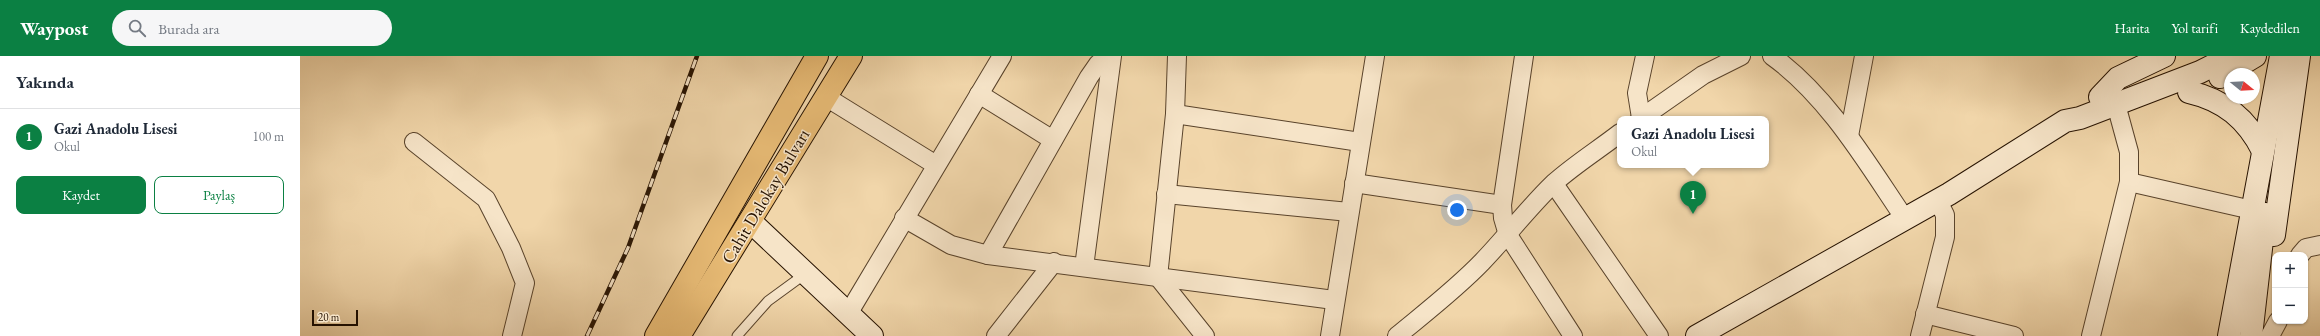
<!DOCTYPE html>
<html lang="tr">
<head>
<meta charset="utf-8">
<style>
	:root { --surface:#fff; --page:#f6f6f7; --text:#1f2937; --muted:#747a83; --line:#e0e1e3; --accent:#0b8043 }
	body { margin:0; font-family:"EB Garamond",serif; background:var(--page); color:var(--text) }
	.controls { position:absolute; right:12px; bottom:12px; display:grid; overflow:hidden; border-radius:8px; box-shadow:0 1px 3px #0004 }
	.controls button { width:36px; height:36px; display:grid; place-items:center; padding:0; border:0; border-bottom:1px solid var(--line); background:var(--surface); color:var(--text); font:20px sans-serif }
	.compass { position:absolute; left:1924px; top:12px; width:36px; height:36px; border-radius:50%; background:var(--surface); box-shadow:0 1px 3px #0004; rotate:108deg }
	.scale { position:absolute; left:12px; bottom:10px; width:46px; box-sizing:border-box; padding-left:4px; border:2px solid #261201; border-top:0; font-size:11px; line-height:14px; white-space:nowrap; color:#261201; -webkit-text-stroke:3px #f6e4c8; paint-order:stroke }
	.you { position:absolute; left:1157px; top:154px; width:14px; height:14px; margin:-10px; border:3px solid #fff; border-radius:50%; background:#1a73e8; box-shadow:0 0 0 6px #1a73e833 }
	.badge { display:grid; place-items:center; width:26px; height:26px; border-radius:50%; background:var(--accent); color:#fff; font-size:13px; font-weight:700 }
	.pin { position:absolute; translate:-50% -33px; filter:drop-shadow(0 1px 2px #0008) }
	.pin::after { content:''; position:absolute; top:21px; width:14px; height:12px; background:inherit; clip-path:polygon(0 0,100% 0,50% 100%) }
	.popup { position:absolute; left:1317px; top:60px; width:152px; height:52px; box-sizing:border-box; display:grid; place-content:center; border-radius:8px; background:var(--surface); filter:drop-shadow(0 1px 3px #0005); font-size:13px; white-space:nowrap; color:var(--muted) }
	.popup b { font-size:15px; color:var(--text) }
	.popup::after { content:''; position:absolute; left:50%; top:100%; margin-left:-8px; border:8px solid transparent; border-top-color:var(--surface) }
	.list { margin:0; padding:0; list-style:none }
	h2 { display:flex; justify-content:space-between; align-items:center; height:52px; margin:0; padding:0 16px; font-size:17px }
	h2 small { font-size:13px; font-weight:400; color:var(--muted) }
	.list li { display:grid; grid-template-columns:26px 1fr auto; gap:12px; align-items:center; box-sizing:border-box; height:56px; padding:0 16px; border-top:1px solid var(--line) }
	.list b { display:block; font-size:15px; white-space:nowrap }
	.list p { margin:0; font-size:13px; white-space:nowrap; color:var(--muted) }
	.list em { font-size:13px; font-style:normal; color:var(--muted) }
	.actions { display:flex; gap:8px; padding:12px 16px }
	.actions a { flex:1; padding:9px 0; border:1px solid var(--accent); border-radius:8px; text-align:center; font-size:14px; color:var(--accent) }
	.actions .main { background:var(--accent); color:#fff }
	.icon { flex:none; width:22px; height:22px; fill:none; stroke:currentColor; stroke-width:2; stroke-linecap:round; stroke-linejoin:round }
	.map { position:relative; flex:none; width:2020px; height:280px; overflow:hidden }
	header { display:flex; align-items:center; gap:24px; box-sizing:border-box; height:56px; padding:0 20px; background:var(--accent); color:#fff }
	header strong { font-size:19px }
	nav { display:flex; gap:22px; margin-inline-start:auto; font-size:14px }
	.search { width:280px; height:36px; background:var(--page); display:flex; align-items:center; gap:10px; box-sizing:border-box; padding:0 14px; border-radius:22px; color:var(--muted); font-size:15px }
	main { display:flex }
	aside { flex:1; background:var(--surface) }
	.map>svg:first-child { display:block }
	.lines { fill:none; stroke-linecap:round; stroke-linejoin:round }
	.lane-casing { stroke:#59432b; stroke-width:11 }
	.street-casing { stroke:#59432b; stroke-width:20 }
	.secondary-casing { stroke:#261201; stroke-width:24 }
	.primary-casing { stroke:#261201; stroke-width:24 }
	.lane { stroke:#f6e4c8; stroke-width:9 }
	.street { stroke:#f6e4c8; stroke-width:18 }
	.secondary { stroke:#f6e4c8; stroke-width:22 }
	.primary { stroke:#e8bb75; stroke-width:22 }
	.rail-casing { stroke:#261201; stroke-width:4.5 }
	.rail { stroke:#f6e4c8; stroke-width:3; stroke-dasharray:9; stroke-linecap:butt }
	.labels { text-anchor:middle; dominant-baseline:central; stroke-width:3; stroke-linejoin:round; paint-order:stroke }
	.street-label { font-size:18px; fill:#261201; stroke:#f6e4c8 }
</style>
</head>
<body>
<header>
<strong>Waypost</strong>
<div class="search"><svg class="icon" aria-label="search" viewBox="0 0 24 24"><circle cx="10" cy="10" r="6"/><path d="M15 15l6 6"/></svg>Burada ara</div>
<nav><a>Harita</a><a>Yol tarifi</a><a>Kaydedilen</a></nav>
</header>
<main>
<aside>
<h2>Yakında<small></small></h2>
<ul class="list">
<li><span class="badge">1</span><div><b>Gazi Anadolu Lisesi</b><p>Okul</p></div><em>100 m</em></li>
</ul>
<div class="actions"><a class="main">Kaydet</a><a>Paylaş</a></div>
</aside>
<div class="map">
<svg width="2020" height="280" viewBox="0 0 2020 280">
	<rect width="100%" height="100%" fill="#f1d6aa"/>
	<filter id="stains"><feTurbulence type="fractalNoise" baseFrequency=".005" numOctaves="4"/><feColorMatrix values="0 0 0 0 .2 0 0 0 0 .09 0 0 0 0 .02 0 0 0 .5 -.17"/></filter>
	<radialGradient id="worn" r=".72"><stop offset=".6" stop-color="#630" stop-opacity="0"/><stop offset="1" stop-color="#630" stop-opacity=".3"/></radialGradient>
	<g class="lines">
		<!-- lane casing -->
		<g class="lane-casing">
			<path id="lane" d="M 437,280 L 468,245 L 505,218"/>
		</g>
		<!-- street casing -->
		<g class="street-casing">
			<g id="street">
				<path d="M 877,0 L 875,58 L 858,221 L 905,280"/>
				<path d="M 1224,0 L 1202,149 L 1203,162 L 1208,179 L 1273,280"/>
				<path d="M 1472,0 C 1528,40 1567,107 1605,163"/>
				<path d="M 679,38 L 753,84"/>
				<path d="M 526,41 L 636,109"/>
				<path d="M 875,58 L 1060,86"/>
				<path d="M 1341,62 L 1337,37 L 1345,0"/>
				<path d="M 1340,63 L 1403,19 L 1441,0"/>
				<path d="M 1549,80 L 1564,0"/>
				<path d="M 114,86 L 186,143 L 211,192 L 225,227 L 212,280"/>
				<path d="M 1829,126 L 1952,154"/>
				<path d="M 1054,127 L 1202,149"/>
				<path d="M 1254,128 L 1359,280"/>
				<path d="M 866,138 L 1049,156"/>
				<path d="M 604,162 L 651,189 L 688,199 L 1034,244"/>
				<path d="M 688,199 L 789,21 L 798,8 L 808,0"/>
				<path d="M 2000,199 L 2006,192 L 2020,189"/>
				<path d="M 784,211 L 812,0"/>
				<path d="M 548,258 L 702,0"/>
				<path d="M 1625,258 L 1714,280"/>
				<path d="M 696,280 L 754,206"/>
				<path d="M 1030,280 L 1075,0"/>
				<path d="M 1097,280 C 1126,256 1156,233 1182,206 C 1207,180 1228,152 1254,127 C 1274,109 1298,94 1320,77"/>
				<path d="M 1620,280 L 1645,181 L 1645,159 L 1638,145"/>
				<path d="M 1791,280 L 1829,126 L 1829,96 L 1817,52"/>
				<path d="M 1970,280 L 1978,265"/>
			</g>
		</g>
		<!-- secondary casing -->
		<g class="secondary-casing">
			<g id="secondary">
				<path d="M 1920,21 L 1955,0"/>
				<path d="M 1889,36 C 1924,44 1947,63 1963,95"/>
				<path d="M 1800,41 L 1818,22 L 1864,0"/>
				<path d="M 450,165 L 572,280"/>
				<path d="M 1974,179 L 1999,0"/>
				<path d="M 1397,280 L 1649,138 L 1765,65 L 1780,62 L 1900,16 L 1932,0"/>
				<path d="M 1929,280 L 1981,0"/>
				<path d="M 1951,280 L 1965,158"/>
			</g>
		</g>
		<!-- primary casing -->
		<g class="primary-casing">
			<g id="primary">
				<path d="M 356,280 L 517,0"/>
				<path d="M 379,280 L 551,0"/>
			</g>
		</g>
		<!-- lane -->
		<use href="#lane" class="lane"/>
		<!-- street -->
		<use href="#street" class="street"/>
		<!-- secondary -->
		<use href="#secondary" class="secondary"/>
		<!-- primary -->
		<use href="#primary" class="primary"/>
		<!-- rail casing -->
		<g class="rail-casing">
			<path id="rail" d="M 287,280 L 328,192 L 397,0"/>
		</g>
		<!-- rail -->
		<use href="#rail" class="rail"/>
	</g>
	<g class="labels">
		<!-- street labels -->
		<g class="street-label">
			<text transform="translate(465 140) rotate(-59)">Cahit Dalokay Bulvarı</text>
		</g>
	</g>
	<rect width="100%" height="100%" filter="url(#stains)"/>
	<rect width="100%" height="100%" fill="url(#worn)"/>
</svg>
<div class="controls">
<button>+</button>
<button>−</button>
</div>
<svg class="compass" viewBox="-18 -18 36 36"><path d="M0-13l5 13h-10z" fill="#e53935"/><path d="M0 13l5-13h-10z" fill="#747a83"/></svg>
<div class="scale">20 m</div>
<div class="you"></div>
<div class="pin badge" style="left:1393px;top:158px">1</div>
<div class="popup"><b>Gazi Anadolu Lisesi</b>Okul</div>
</div>
</main>
</body>
</html>
